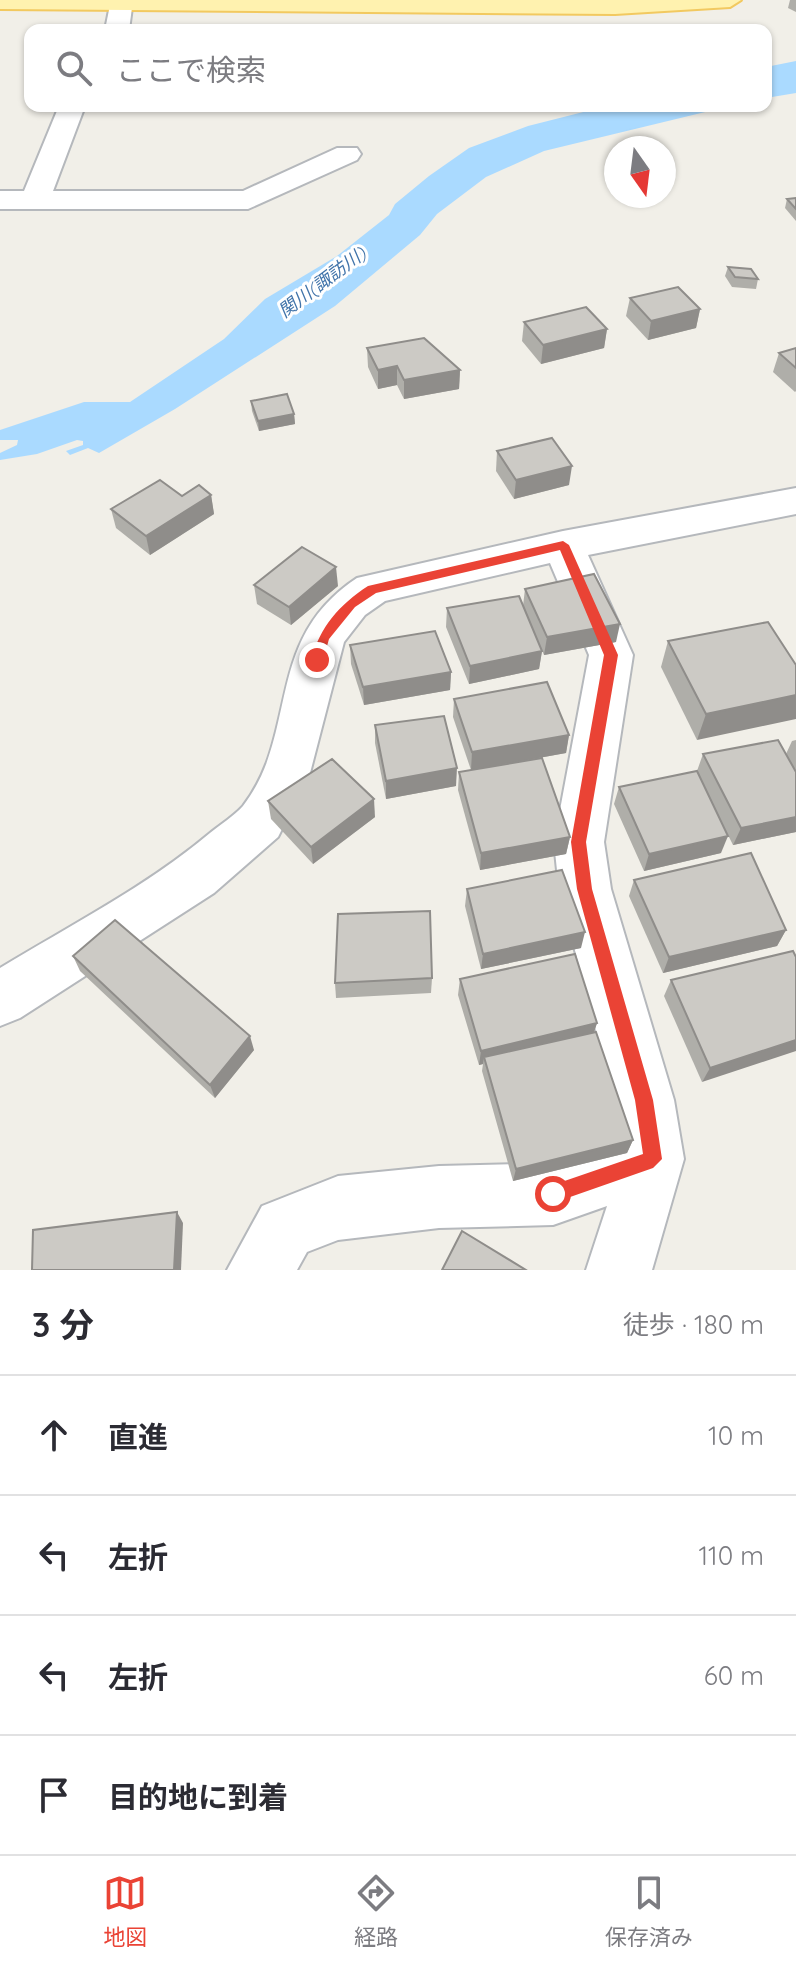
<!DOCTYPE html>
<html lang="ja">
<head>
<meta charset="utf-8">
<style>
	:root { --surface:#fff; --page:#f2f2f3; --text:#2b2b33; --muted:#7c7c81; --line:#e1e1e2; --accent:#ea4335 }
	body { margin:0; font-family:Quicksand,"Noto Sans JP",sans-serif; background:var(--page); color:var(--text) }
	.compass { position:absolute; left:604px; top:136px; width:72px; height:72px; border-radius:50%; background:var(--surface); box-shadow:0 2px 6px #0004; rotate:166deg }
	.stop { position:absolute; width:24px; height:24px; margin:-18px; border:6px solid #ea4335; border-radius:50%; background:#fff }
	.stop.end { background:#ea4335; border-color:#fff; box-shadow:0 2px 8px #0008 }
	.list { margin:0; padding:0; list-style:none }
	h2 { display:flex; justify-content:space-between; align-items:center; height:104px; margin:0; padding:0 32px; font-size:34px }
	h2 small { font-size:26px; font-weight:400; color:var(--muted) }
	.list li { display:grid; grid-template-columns:52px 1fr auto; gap:24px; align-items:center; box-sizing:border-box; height:120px; padding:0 32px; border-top:2px solid var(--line) }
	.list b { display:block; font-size:30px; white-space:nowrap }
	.list em { font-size:26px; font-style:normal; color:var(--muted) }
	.icon { flex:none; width:44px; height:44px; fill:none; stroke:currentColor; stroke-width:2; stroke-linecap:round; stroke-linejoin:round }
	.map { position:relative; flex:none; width:796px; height:1270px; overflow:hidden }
	.search { position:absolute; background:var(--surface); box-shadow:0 2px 6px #0004; left:24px; right:24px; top:24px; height:88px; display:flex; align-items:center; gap:20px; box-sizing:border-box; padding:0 28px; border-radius:16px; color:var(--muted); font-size:30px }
	.sheet { height:584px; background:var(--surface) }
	nav { display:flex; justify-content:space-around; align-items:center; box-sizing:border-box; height:112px; border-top:2px solid var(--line); background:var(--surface); font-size:22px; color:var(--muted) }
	nav a { display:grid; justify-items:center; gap:4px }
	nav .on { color:var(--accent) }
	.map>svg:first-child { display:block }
	.water { fill:#aadaff }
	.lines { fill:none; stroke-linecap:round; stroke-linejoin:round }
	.street-casing { stroke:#b5b8bc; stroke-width:4 }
	.primary-casing { stroke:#f2c960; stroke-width:4 }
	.street { fill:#fff; fill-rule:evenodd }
	.primary { fill:#fff2af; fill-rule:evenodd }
	.wall { fill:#afaea9 }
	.shaded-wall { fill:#8f8d8a }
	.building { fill:#cccac5; stroke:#8f8d8a; stroke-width:2 }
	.route { fill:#ea4335 }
	.labels { text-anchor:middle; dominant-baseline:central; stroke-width:6; stroke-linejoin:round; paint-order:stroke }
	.far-water-label { font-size:18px; font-style:italic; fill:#4174aa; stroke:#fff }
</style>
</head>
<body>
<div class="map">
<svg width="796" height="1270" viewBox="0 0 796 1270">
	<rect width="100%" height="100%" fill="#f1efe8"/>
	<!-- water -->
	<g class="water">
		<path d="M 796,61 L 796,93 L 766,98 L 766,67 Z"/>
		<path d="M 607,106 L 730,106 L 544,151 L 486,177 L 437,214 L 420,235 L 335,306 L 175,409 L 99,453 L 88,448 L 70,455 L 66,451 L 83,445 L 83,441 L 77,440 L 37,454 L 0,460 L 0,453 L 17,445 L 18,440 L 0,440 L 0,430 L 84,402 L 130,402 L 224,339 L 265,299 L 337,256 L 389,215 L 395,204 L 429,176 L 469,148 L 528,126 Z"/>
	</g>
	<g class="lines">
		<!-- street casing -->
		<g class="street-casing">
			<g id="street">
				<path d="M 111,0 L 133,0 L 129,30 L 105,30 Z"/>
				<path d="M 59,106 L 85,106 L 53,191 L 243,191 L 337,148 L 357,148 L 361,154 L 357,160 L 248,209 L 0,209 L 0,191 L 24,191 Z"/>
				<path d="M 796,488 L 796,514 L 588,555 L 633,655 L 604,842 L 611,889 L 674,1100 L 684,1159 L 652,1270 L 586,1270 L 607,1206 L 553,1225 L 439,1228 L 338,1240 L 307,1252 L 297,1270 L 227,1270 L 262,1206 L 338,1176 L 439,1166 L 553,1163 L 620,1140 L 614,1100 L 559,889 L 554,842 L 589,655 L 550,563 L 385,601 L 365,615 L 344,642 L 310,773 L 278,837 L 214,893 L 20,1018 L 0,1026 L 0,968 C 71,925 147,886 210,833 C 220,825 234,816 243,806 C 300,732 263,640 357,578 L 563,531 Z"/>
			</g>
		</g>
		<!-- primary casing -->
		<g class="primary-casing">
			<path id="primary" d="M 0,0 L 741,0 L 730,7 L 615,14 L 0,9 Z"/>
		</g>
		<!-- street -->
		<use href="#street" class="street"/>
		<!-- primary -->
		<use href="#primary" class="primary"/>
	</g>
	<!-- wall -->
	<g class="wall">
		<path d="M 790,0 L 796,0 L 796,12 L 788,8 Z"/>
		<path d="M 796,198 L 796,221 L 785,208 L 787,199 Z"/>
		<path d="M 728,267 L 758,279 L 756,289 L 732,287 L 725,276 Z"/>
		<path d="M 630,298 L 700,309 L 696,328 L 648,340 L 626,316 Z"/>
		<path d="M 524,322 L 607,329 L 604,348 L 541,364 L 522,341 Z"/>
		<path d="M 367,348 L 460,370 L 459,389 L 404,399 L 397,385 L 378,389 L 368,367 Z"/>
		<path d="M 796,348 L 796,391 L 795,392 L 773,372 L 779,353 Z"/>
		<path d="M 251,401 L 294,414 L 295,424 L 259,431 L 252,411 Z"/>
		<path d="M 497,451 L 569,485 L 514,499 L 496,471 Z"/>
		<path d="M 211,495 L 214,514 L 150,555 L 116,528 L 111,509 L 182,496 Z"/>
		<path d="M 254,585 L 338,586 L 291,625 L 257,604 Z"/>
		<path d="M 525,589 L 616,642 L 544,655 L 539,644 L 542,651 L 539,669 L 469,684 L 446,627 L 447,608 L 523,606 Z"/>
		<path d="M 768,622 L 697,740 L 661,667 L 668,641 Z"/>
		<path d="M 350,645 L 451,672 L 450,690 L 364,705 L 351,664 Z"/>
		<path d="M 454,699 L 569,735 L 566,753 L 471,770 L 453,717 Z"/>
		<path d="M 375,725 L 456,786 L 386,799 L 375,743 Z"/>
		<path d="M 796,740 L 796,832 L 733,845 L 713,805 L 721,853 L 644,871 L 614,804 L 619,787 L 697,771 L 703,754 L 786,754 L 792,741 Z"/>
		<path d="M 459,772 L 570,837 L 566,854 L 480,870 L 458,790 Z"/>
		<path d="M 268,801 L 375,817 L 313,864 L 271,819 Z"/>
		<path d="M 634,880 L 786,930 L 777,946 L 663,973 L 629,896 Z"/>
		<path d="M 467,889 L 581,948 L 481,969 L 465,906 Z"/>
		<path d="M 793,951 L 702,1082 L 664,996 L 671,980 Z"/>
		<path d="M 73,956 L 254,1050 L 215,1098 L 80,971 Z"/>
		<path d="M 432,978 L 431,993 L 336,998 L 335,983 Z"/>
		<path d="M 460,979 L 597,1023 L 594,1032 L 633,1140 L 627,1153 L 513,1181 L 482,1071 L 483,1064 L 479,1065 L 458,995 Z"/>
	</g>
	<!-- shaded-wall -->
	<g class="shaded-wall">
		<path d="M 700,309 L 696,328 L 648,340 L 651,321 Z"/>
		<path d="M 607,329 L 604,348 L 541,364 L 543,345 Z"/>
		<path d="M 397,366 L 397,385 L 378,389 L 378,370 Z"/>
		<path d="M 460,370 L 459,389 L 404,399 L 404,380 Z"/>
		<path d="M 294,414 L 295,424 L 259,431 L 258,421 Z"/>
		<path d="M 572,466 L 569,485 L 514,499 L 516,480 Z"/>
		<path d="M 211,495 L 214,514 L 150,555 L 146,536 Z"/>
		<path d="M 336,567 L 338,586 L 291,625 L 289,607 Z"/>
		<path d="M 620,624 L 616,642 L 544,655 L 547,637 Z"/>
		<path d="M 542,651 L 539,669 L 469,684 L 470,666 Z"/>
		<path d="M 451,672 L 450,690 L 364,705 L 363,687 Z"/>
		<path d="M 796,695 L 796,719 L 697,740 L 706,714 Z"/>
		<path d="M 569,735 L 566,753 L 471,770 L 472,752 Z"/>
		<path d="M 457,768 L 456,786 L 386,799 L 386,781 Z"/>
		<path d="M 374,799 L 375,817 L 313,864 L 311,847 Z"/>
		<path d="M 796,817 L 796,832 L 733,845 L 741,828 Z"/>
		<path d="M 728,836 L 721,853 L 644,871 L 649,854 Z"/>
		<path d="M 570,837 L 566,854 L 480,870 L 481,853 Z"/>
		<path d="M 786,930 L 777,946 L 663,973 L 669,957 Z"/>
		<path d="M 585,932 L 581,948 L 481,969 L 483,954 Z"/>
		<path d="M 597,1023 L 592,1038 L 484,1057 L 483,1064 L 479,1065 L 481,1051 Z"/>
		<path d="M 250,1036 L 254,1050 L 215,1098 L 210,1085 Z"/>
		<path d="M 796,1040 L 796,1051 L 702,1082 L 710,1068 Z"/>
		<path d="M 633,1140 L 627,1153 L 513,1181 L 516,1169 Z"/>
		<path d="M 177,1212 L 183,1223 L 181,1270 L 174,1270 Z"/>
	</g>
	<!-- building -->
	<g class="building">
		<path d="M 796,198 L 796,209 L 787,199 Z"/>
		<path d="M 728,267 L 751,269 L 758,279 L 735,277 Z"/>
		<path d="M 678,287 L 700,309 L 651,321 L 630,298 Z"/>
		<path d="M 586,307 L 607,329 L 543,345 L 524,322 Z"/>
		<path d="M 424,338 L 460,370 L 404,380 L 397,366 L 378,370 L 367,348 Z"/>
		<path d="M 796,348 L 796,368 L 779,353 Z"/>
		<path d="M 287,394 L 294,414 L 258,421 L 251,401 Z"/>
		<path d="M 552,438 L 572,466 L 516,480 L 497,451 Z"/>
		<path d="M 160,480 L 182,496 L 199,485 L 211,495 L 146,536 L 111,509 Z"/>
		<path d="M 302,547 L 336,567 L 289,607 L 254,585 Z"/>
		<path d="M 594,574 L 620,624 L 547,637 L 525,589 Z"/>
		<path d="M 519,596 L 542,651 L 470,666 L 447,608 Z"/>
		<path d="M 768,622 L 796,665 L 796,695 L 706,714 L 668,641 Z"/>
		<path d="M 435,631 L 451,672 L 363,687 L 350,645 Z"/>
		<path d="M 547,682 L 569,735 L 472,752 L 454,699 Z"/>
		<path d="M 444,716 L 457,768 L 386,781 L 375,725 Z"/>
		<path d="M 778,740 L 796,772 L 796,817 L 741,828 L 703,754 Z"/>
		<path d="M 542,758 L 570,837 L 481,853 L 459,772 Z"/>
		<path d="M 332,759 L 374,799 L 311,847 L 268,801 Z"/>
		<path d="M 697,771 L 728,836 L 649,854 L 619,787 Z"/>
		<path d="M 751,853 L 786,930 L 669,957 L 634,880 Z"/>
		<path d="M 562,870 L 585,932 L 483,954 L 467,889 Z"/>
		<path d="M 430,911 L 432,978 L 335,983 L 338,914 Z"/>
		<path d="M 115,920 L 250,1036 L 210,1085 L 73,956 Z"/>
		<path d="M 793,951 L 796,957 L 796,1040 L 710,1068 L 671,980 Z"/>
		<path d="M 575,954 L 597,1023 L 481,1051 L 460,979 Z"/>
		<path d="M 596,1032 L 633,1140 L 516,1169 L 484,1057 Z"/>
		<path d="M 177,1212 L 174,1270 L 32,1270 L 33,1230 Z"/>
		<path d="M 462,1231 L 526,1270 L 442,1270 Z"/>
	</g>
	<!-- route -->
	<path class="route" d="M 563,541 L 569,545 L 618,655 L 586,842 L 592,889 L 653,1100 L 662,1159 L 653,1168 L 553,1203 L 547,1201 L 547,1187 L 643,1154 L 635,1100 L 577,889 L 571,842 L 604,655 L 560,550 L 376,593 L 355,607 L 329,639 L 322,664 L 313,664 L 311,660 C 320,627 339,605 368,586 Z"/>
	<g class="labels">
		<!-- far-water labels -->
		<g class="far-water-label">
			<text transform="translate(322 282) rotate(-37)">関川(諏訪川)</text>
		</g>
	</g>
</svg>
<svg class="compass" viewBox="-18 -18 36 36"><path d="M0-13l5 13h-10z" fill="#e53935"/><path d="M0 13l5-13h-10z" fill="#7c7c81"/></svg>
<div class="stop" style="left:553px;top:1194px"></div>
<div class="stop end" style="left:317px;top:660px"></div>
<div class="search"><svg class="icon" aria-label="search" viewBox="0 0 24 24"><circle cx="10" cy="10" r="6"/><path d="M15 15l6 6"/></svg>ここで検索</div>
</div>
<section class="sheet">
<h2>3 分<small>徒歩 · 180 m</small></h2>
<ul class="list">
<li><svg class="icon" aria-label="ahead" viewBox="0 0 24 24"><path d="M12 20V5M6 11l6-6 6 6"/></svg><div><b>直進</b></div><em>10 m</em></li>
<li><svg class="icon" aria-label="left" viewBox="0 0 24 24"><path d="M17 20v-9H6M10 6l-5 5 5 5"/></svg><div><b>左折</b></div><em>110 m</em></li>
<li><svg class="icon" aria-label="left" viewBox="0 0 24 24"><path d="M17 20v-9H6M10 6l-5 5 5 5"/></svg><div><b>左折</b></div><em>60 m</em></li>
<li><svg class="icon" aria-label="arrive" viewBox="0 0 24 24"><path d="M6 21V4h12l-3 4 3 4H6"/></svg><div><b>目的地に到着</b></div></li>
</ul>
</section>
<nav>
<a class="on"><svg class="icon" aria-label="map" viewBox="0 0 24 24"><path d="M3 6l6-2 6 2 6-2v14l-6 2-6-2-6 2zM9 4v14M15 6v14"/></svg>地図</a>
<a><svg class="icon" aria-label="directions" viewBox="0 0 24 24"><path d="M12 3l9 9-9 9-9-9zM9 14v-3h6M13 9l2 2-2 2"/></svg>経路</a>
<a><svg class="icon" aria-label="saved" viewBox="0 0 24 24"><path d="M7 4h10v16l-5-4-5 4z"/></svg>保存済み</a>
</nav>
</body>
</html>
